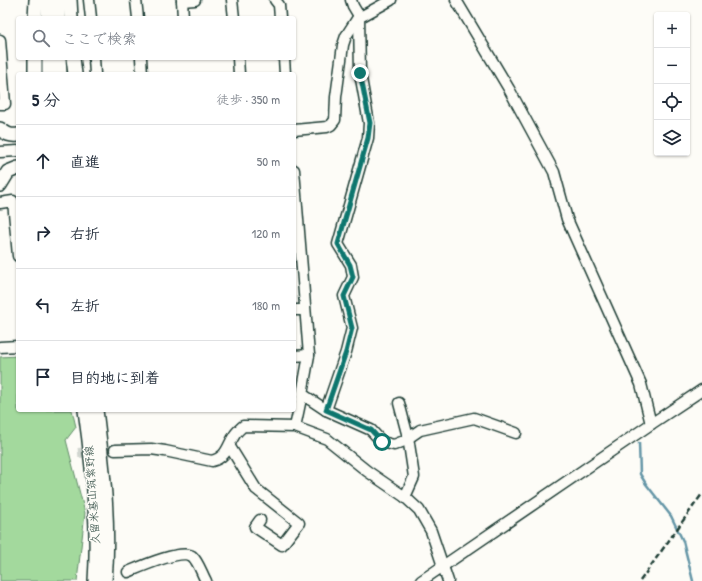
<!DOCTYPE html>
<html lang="ja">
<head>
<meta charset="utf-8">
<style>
	:root { --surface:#fff; --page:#f6f6f7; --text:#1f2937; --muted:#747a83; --line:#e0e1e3 }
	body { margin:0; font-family:"Patrick Hand","Klee One",sans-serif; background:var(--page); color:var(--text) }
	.controls { position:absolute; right:12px; top:12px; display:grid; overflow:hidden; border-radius:4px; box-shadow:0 1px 3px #0004 }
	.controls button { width:36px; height:36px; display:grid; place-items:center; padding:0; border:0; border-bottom:1px solid var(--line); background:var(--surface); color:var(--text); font:20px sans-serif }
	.stop { position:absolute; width:12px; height:12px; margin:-9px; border:3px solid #0f766e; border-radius:50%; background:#fff }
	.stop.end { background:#0f766e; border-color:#fff; box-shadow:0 1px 4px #0008 }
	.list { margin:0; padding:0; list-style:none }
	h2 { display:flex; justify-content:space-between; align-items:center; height:52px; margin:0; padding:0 16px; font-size:17px }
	h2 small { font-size:13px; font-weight:400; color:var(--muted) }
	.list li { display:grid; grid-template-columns:26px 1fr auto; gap:12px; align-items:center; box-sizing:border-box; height:72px; padding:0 16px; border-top:1px solid var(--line) }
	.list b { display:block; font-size:15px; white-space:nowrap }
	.list em { font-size:13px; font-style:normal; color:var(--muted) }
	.icon { flex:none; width:22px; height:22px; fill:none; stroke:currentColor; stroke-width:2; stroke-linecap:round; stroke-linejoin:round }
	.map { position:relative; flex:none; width:702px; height:581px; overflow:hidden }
	.search { position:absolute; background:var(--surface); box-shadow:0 1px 3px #0004; left:16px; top:16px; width:280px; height:44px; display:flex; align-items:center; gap:10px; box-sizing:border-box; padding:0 14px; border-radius:4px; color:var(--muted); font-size:15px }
	.panel { position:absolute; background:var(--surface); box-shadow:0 1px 3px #0004; left:16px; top:72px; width:280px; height:340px; border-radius:4px }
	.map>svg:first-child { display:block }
	.green { fill:#a3d99d; stroke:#618b68 }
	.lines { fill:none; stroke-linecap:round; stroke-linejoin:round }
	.stream { stroke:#6596a7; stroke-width:2.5 }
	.minor-tunnel { stroke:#d1d6d0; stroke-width:10; stroke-dasharray:10 5; stroke-linecap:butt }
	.minor-casing { stroke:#1f3d34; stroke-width:13 }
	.major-casing { stroke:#1f3d34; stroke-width:16 }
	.minor { stroke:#fdfcf7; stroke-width:10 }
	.major { stroke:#fdfcf7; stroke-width:13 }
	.rail { stroke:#1f3d34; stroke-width:2.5; stroke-dasharray:6 3; stroke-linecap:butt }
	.route { stroke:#0f766e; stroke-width:5 }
	.labels { text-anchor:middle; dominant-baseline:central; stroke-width:3; stroke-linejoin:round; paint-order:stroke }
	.street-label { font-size:11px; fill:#1f3d34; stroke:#fdfcf7 }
</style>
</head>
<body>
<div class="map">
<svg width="702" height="581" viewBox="0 0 702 581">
	<rect width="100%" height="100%" fill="#fdfcf7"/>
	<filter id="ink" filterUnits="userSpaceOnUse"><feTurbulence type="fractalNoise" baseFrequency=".025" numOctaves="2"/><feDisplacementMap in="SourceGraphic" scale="8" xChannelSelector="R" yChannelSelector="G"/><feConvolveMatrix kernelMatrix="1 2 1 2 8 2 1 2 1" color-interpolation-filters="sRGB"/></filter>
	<g filter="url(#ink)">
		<!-- green -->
		<path class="green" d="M 18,356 L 18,410 L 72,410 L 76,427 L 66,440 L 85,513 L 77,581 L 0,581 L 0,357 Z"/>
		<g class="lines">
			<!-- stream -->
			<path class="stream" d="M 639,443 L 640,474 L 646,484 L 671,516 L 683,541 L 693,581"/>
			<!-- minor-tunnel -->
			<path class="minor-tunnel" d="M 78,453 L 115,450"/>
			<!-- minor casing -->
			<g class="minor-casing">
				<g id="minor">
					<path d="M 89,0 L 91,18"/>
					<path d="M 136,0 L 138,18"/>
					<path d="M 182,0 L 183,18"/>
					<path d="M 232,0 L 234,18"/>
					<path d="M 275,0 L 279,5 L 280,18"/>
					<path d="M 456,0 L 509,89 L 554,172 L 567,219 L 641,384 L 651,424"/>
					<path d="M 182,1 L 195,0"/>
					<path d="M 0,40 L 5,104 L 0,104"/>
					<path d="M 94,58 L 95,74"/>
					<path d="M 141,58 L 142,74"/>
					<path d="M 238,58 L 239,74"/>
					<path d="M 284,58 L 285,74"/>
					<path d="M 294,130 L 327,127 L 331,125 L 335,120 L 336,97 L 343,45 L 346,36 L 359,16 L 364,15 L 391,0"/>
					<path d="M 0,152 L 18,151"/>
					<path d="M 294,170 L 309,355 L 302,394 L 295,427"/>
					<path d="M 0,203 L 13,201 L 18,256"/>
					<path d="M 294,310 L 304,310"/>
					<path d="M 0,347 L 18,346"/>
					<path d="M 294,356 L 309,355"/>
					<path d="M 302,394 L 326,410 L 371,430 L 382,442 L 394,445 L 404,441 L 420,430 L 474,418 L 516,433"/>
					<path d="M 399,403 L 408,437 L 414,477 L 405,497"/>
					<path d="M 326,410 L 346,352 L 352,328 L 344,296 L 353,277 L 351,265 L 338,244 L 368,138 L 369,123 L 360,73 L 359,16 L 353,6 L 351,0"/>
					<path d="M 230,447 L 256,489 L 299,523 L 282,545 L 255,527 L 260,520"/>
					<path d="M 115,450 L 151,449 L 165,451 L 212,461 C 227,457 227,447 234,436 C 236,432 240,429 243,426 L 295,427 L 327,439 L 367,471 L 405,497 L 419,510 L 431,531 L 448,581"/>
					<path d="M 128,572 C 140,567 181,549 192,556 C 198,561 202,574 206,581"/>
					<path d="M 421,581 L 651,424 L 702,390"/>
				</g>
			</g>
			<!-- major casing -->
			<g class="major-casing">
				<g id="major">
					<path d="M 70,0 L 71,18"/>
					<path d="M 35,18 L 36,0"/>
					<path d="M 48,18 L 48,0"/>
					<path d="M 58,18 L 59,0"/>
					<path d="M 49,58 L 49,74"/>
					<path d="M 59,58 L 60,74"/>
					<path d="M 73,58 L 75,74"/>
					<path d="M 35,74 L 35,58"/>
					<path d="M 0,129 C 6,134 10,136 18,135"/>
					<path d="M 0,185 L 8,172 L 18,168"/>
					<path d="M 85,410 C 93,466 99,524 95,581"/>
					<path d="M 96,410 C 103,466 110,525 105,581"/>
				</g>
			</g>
			<!-- minor -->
			<use href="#minor" class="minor"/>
			<!-- major -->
			<use href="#major" class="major"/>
			<!-- rail -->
			<path class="rail" d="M 640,581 L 702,494"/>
		</g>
	</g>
	<g class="lines" filter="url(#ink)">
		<!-- route -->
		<path class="route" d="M 360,73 L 370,123 L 368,138 L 338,244 L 350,265 L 353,277 L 344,296 L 352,328 L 346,352 L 326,410 L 371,430 L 382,442"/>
	</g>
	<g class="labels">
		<!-- street labels -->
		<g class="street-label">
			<text transform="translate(92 495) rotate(-94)">久留米基山筑紫野線</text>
		</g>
	</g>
</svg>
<div class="controls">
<button>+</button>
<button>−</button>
<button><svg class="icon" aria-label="locate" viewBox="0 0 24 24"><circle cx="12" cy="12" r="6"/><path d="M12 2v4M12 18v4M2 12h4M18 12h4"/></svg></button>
<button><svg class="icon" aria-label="layers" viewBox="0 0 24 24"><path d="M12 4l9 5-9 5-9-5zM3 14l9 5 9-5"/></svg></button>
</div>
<div class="stop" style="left:382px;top:442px"></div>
<div class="stop end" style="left:360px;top:73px"></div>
<div class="search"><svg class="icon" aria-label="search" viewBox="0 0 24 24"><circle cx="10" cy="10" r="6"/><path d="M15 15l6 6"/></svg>ここで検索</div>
<section class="panel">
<h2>5 分<small>徒歩 · 350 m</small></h2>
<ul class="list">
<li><svg class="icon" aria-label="ahead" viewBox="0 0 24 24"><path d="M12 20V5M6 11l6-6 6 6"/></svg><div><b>直進</b></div><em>50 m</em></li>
<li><svg class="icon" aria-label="right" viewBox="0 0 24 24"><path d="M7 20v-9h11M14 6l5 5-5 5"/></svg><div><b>右折</b></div><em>120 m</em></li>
<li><svg class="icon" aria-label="left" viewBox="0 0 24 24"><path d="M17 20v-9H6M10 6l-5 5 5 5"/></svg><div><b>左折</b></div><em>180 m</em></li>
<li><svg class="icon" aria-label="arrive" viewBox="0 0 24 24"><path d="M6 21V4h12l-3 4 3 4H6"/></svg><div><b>目的地に到着</b></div></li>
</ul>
</section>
</div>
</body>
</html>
